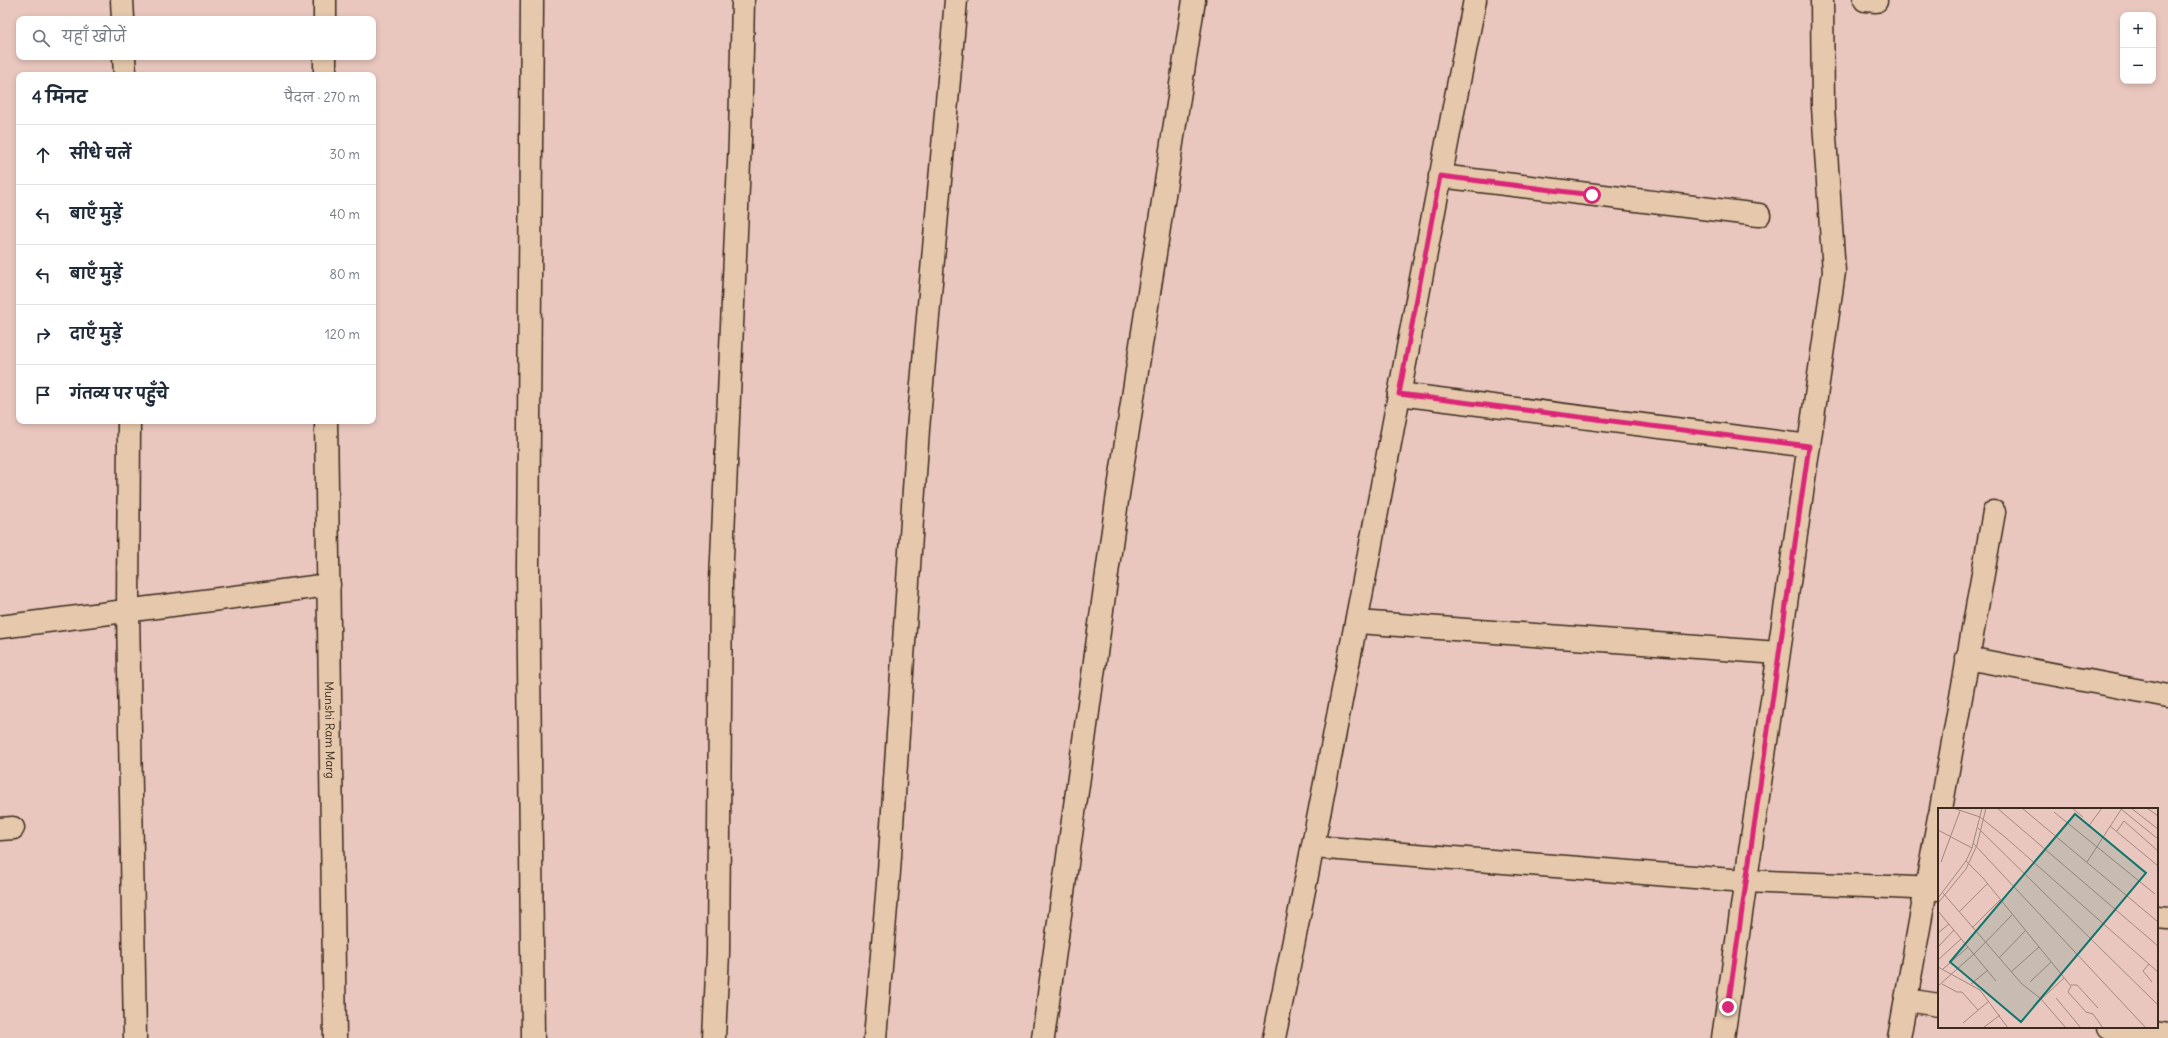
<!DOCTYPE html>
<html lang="hi">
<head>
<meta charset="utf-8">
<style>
	:root { --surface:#fff; --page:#f6f6f7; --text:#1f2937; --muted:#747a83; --line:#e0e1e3 }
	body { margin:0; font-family:Delius,"Playpen Sans Deva",sans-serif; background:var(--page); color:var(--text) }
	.controls { position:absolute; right:12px; top:12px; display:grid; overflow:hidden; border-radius:8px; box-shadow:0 2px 6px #0003 }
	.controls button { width:36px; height:36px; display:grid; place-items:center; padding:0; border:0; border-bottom:1px solid var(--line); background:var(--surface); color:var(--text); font:20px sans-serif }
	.stop { position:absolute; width:12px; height:12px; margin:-9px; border:3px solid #db2777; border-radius:50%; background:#fff }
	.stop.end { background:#db2777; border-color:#fff; box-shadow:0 1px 4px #0008 }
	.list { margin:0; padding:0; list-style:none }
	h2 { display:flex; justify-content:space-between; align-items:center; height:52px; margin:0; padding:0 16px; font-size:17px }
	h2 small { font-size:13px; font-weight:400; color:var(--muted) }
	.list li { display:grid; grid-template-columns:26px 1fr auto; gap:12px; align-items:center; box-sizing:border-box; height:60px; padding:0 16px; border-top:1px solid var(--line) }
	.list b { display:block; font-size:15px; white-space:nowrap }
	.list em { font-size:13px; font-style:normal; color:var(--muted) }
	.icon { flex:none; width:22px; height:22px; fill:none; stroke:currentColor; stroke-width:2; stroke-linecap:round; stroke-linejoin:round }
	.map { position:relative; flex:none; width:2168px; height:1038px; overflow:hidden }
	.search { position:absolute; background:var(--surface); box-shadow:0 2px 6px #0003; left:16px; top:16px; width:360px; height:44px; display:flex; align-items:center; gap:10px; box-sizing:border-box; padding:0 14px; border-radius:8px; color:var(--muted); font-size:15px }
	.panel { position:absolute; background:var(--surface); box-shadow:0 2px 6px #0003; left:16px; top:72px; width:360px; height:352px; border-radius:8px }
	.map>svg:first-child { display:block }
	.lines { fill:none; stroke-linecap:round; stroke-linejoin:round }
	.minor-casing { stroke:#3b2a1e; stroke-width:25 }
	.minor { stroke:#e6c9ac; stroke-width:22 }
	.route { stroke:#db2777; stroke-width:5 }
	.labels { text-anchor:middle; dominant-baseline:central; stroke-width:4; stroke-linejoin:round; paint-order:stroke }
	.street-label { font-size:12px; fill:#3b2a1e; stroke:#e6c9ac }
	.inset-road { fill:none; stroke:#a3887e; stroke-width:1 }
	.view { fill:#0f766e; fill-opacity:0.15; stroke:#0f766e; stroke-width:2 }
	.inset-edge { fill:none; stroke:#3b2a1e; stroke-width:2 }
</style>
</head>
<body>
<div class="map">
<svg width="2168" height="1038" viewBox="0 0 2168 1038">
	<rect width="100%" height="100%" fill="#e9c7be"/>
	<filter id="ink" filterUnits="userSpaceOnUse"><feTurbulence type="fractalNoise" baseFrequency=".025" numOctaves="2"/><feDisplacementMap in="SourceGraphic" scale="8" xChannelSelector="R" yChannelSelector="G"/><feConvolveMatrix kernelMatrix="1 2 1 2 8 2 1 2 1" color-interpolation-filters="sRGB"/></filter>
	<g filter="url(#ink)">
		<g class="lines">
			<!-- minor casing -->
			<g class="minor-casing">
				<g id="minor">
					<path d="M 122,0 L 123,19"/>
					<path d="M 532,0 L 528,568 L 533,1038"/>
					<path d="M 1865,0 L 1876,1"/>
					<path d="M 325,19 L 325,0"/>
					<path d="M 124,57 L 125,75"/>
					<path d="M 325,75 L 325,57"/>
					<path d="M 1440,176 L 1759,215"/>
					<path d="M 1399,394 L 1809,446"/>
					<path d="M 129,421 L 128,610 L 135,1038"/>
					<path id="s1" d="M 326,421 L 335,1038"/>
					<path d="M 1358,622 L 1778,653"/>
					<path d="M 0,627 L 329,585"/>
					<path d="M 1967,658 L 2168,696"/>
					<path d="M 1941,809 L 1994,512"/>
					<path d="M 0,829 L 13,828"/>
					<path d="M 1314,847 L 1745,881 L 1939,889"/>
					<path d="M 2157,917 L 2168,918"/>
					<path d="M 1906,1000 L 1939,1005"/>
					<path d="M 2109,1027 L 2168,1035"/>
					<path d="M 714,1038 L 718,953 L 721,582 L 740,139 L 743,0"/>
					<path d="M 875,1038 L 889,871 L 918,429 L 956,0"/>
					<path d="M 1043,1038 L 1117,501 L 1194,0"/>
					<path d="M 1274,1038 C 1346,693 1406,346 1475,0"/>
					<path d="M 1723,1038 L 1834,272 L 1823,107 L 1822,0"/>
					<path d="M 1899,1038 L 1939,817"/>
				</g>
			</g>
			<!-- minor -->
			<use href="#minor" class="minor"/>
		</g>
	</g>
	<g class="lines" filter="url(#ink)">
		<!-- route -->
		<path class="route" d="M 1592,195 L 1440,176 L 1399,394 L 1809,446 L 1728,1007"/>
	</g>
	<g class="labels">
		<!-- street labels -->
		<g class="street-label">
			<text stroke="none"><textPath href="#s1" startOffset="309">Munshi Ram Marg</textPath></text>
		</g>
	</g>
	<!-- overview -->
	<g transform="translate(1938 808)">
		<rect width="220" height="220" fill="#e9c7be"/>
		<path class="inset-road" d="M 15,0 L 42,9 L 67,29 L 220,164M 59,0 L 220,138M 84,0 L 220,114M 134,0 L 145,9M 193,0 L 220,21M 209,0 L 220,8M 183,1 L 220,31M 116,4 L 217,86M 172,18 L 220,58M 150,19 L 164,0M 40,20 L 220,197M 0,22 L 34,40M 179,23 L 186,13 L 220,43M 35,35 L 208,220M 28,53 L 45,70 L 132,177 L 139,177 L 160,200M 3,54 L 22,3M 149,54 L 184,0M 5,85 L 84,176 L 103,191 L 128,220M 0,90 L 28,53 L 34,40 L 44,0M 0,95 L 28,61 L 39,37 L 48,0M 0,103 L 58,173M 21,104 L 49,76M 34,120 L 62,92M 0,125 L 11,116M 0,139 L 16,122M 61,150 L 87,123M 0,152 L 23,131M 211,156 L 205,163 L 214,174M 0,159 L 42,182 L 70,220M 5,161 L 30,139M 73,164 L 101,139M 92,174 L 113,154M 4,176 L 19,184 L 24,184 L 40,202M 33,176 L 50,162M 0,178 L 36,146 L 74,107M 133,178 L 130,184 L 148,204 L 155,206 L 165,220M 118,190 L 143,220M 100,194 L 126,170M 25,215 L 51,193M 45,220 L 62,207"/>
		<path class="view" d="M 137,6 L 208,65 L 83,214 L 12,154 Z"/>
		<rect width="220" height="220" class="inset-edge"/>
	</g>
</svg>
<div class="controls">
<button>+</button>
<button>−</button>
</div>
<div class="stop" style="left:1592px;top:195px"></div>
<div class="stop end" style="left:1728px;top:1007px"></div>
<div class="search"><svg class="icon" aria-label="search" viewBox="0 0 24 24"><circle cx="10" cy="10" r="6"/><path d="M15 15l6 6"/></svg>यहाँ खोजें</div>
<section class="panel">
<h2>4 मिनट<small>पैदल · 270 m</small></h2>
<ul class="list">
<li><svg class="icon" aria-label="ahead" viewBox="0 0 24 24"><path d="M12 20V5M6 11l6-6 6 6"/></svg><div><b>सीधे चलें</b></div><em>30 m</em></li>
<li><svg class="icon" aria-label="left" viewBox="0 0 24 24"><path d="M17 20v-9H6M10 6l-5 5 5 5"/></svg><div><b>बाएँ मुड़ें</b></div><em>40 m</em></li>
<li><svg class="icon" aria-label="left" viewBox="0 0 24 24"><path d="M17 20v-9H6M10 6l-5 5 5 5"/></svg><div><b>बाएँ मुड़ें</b></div><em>80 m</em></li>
<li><svg class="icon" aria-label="right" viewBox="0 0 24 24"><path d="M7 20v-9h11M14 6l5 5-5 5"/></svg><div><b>दाएँ मुड़ें</b></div><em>120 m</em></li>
<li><svg class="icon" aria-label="arrive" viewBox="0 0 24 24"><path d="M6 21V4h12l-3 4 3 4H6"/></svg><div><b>गंतव्य पर पहुँचे</b></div></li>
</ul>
</section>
</div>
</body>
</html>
